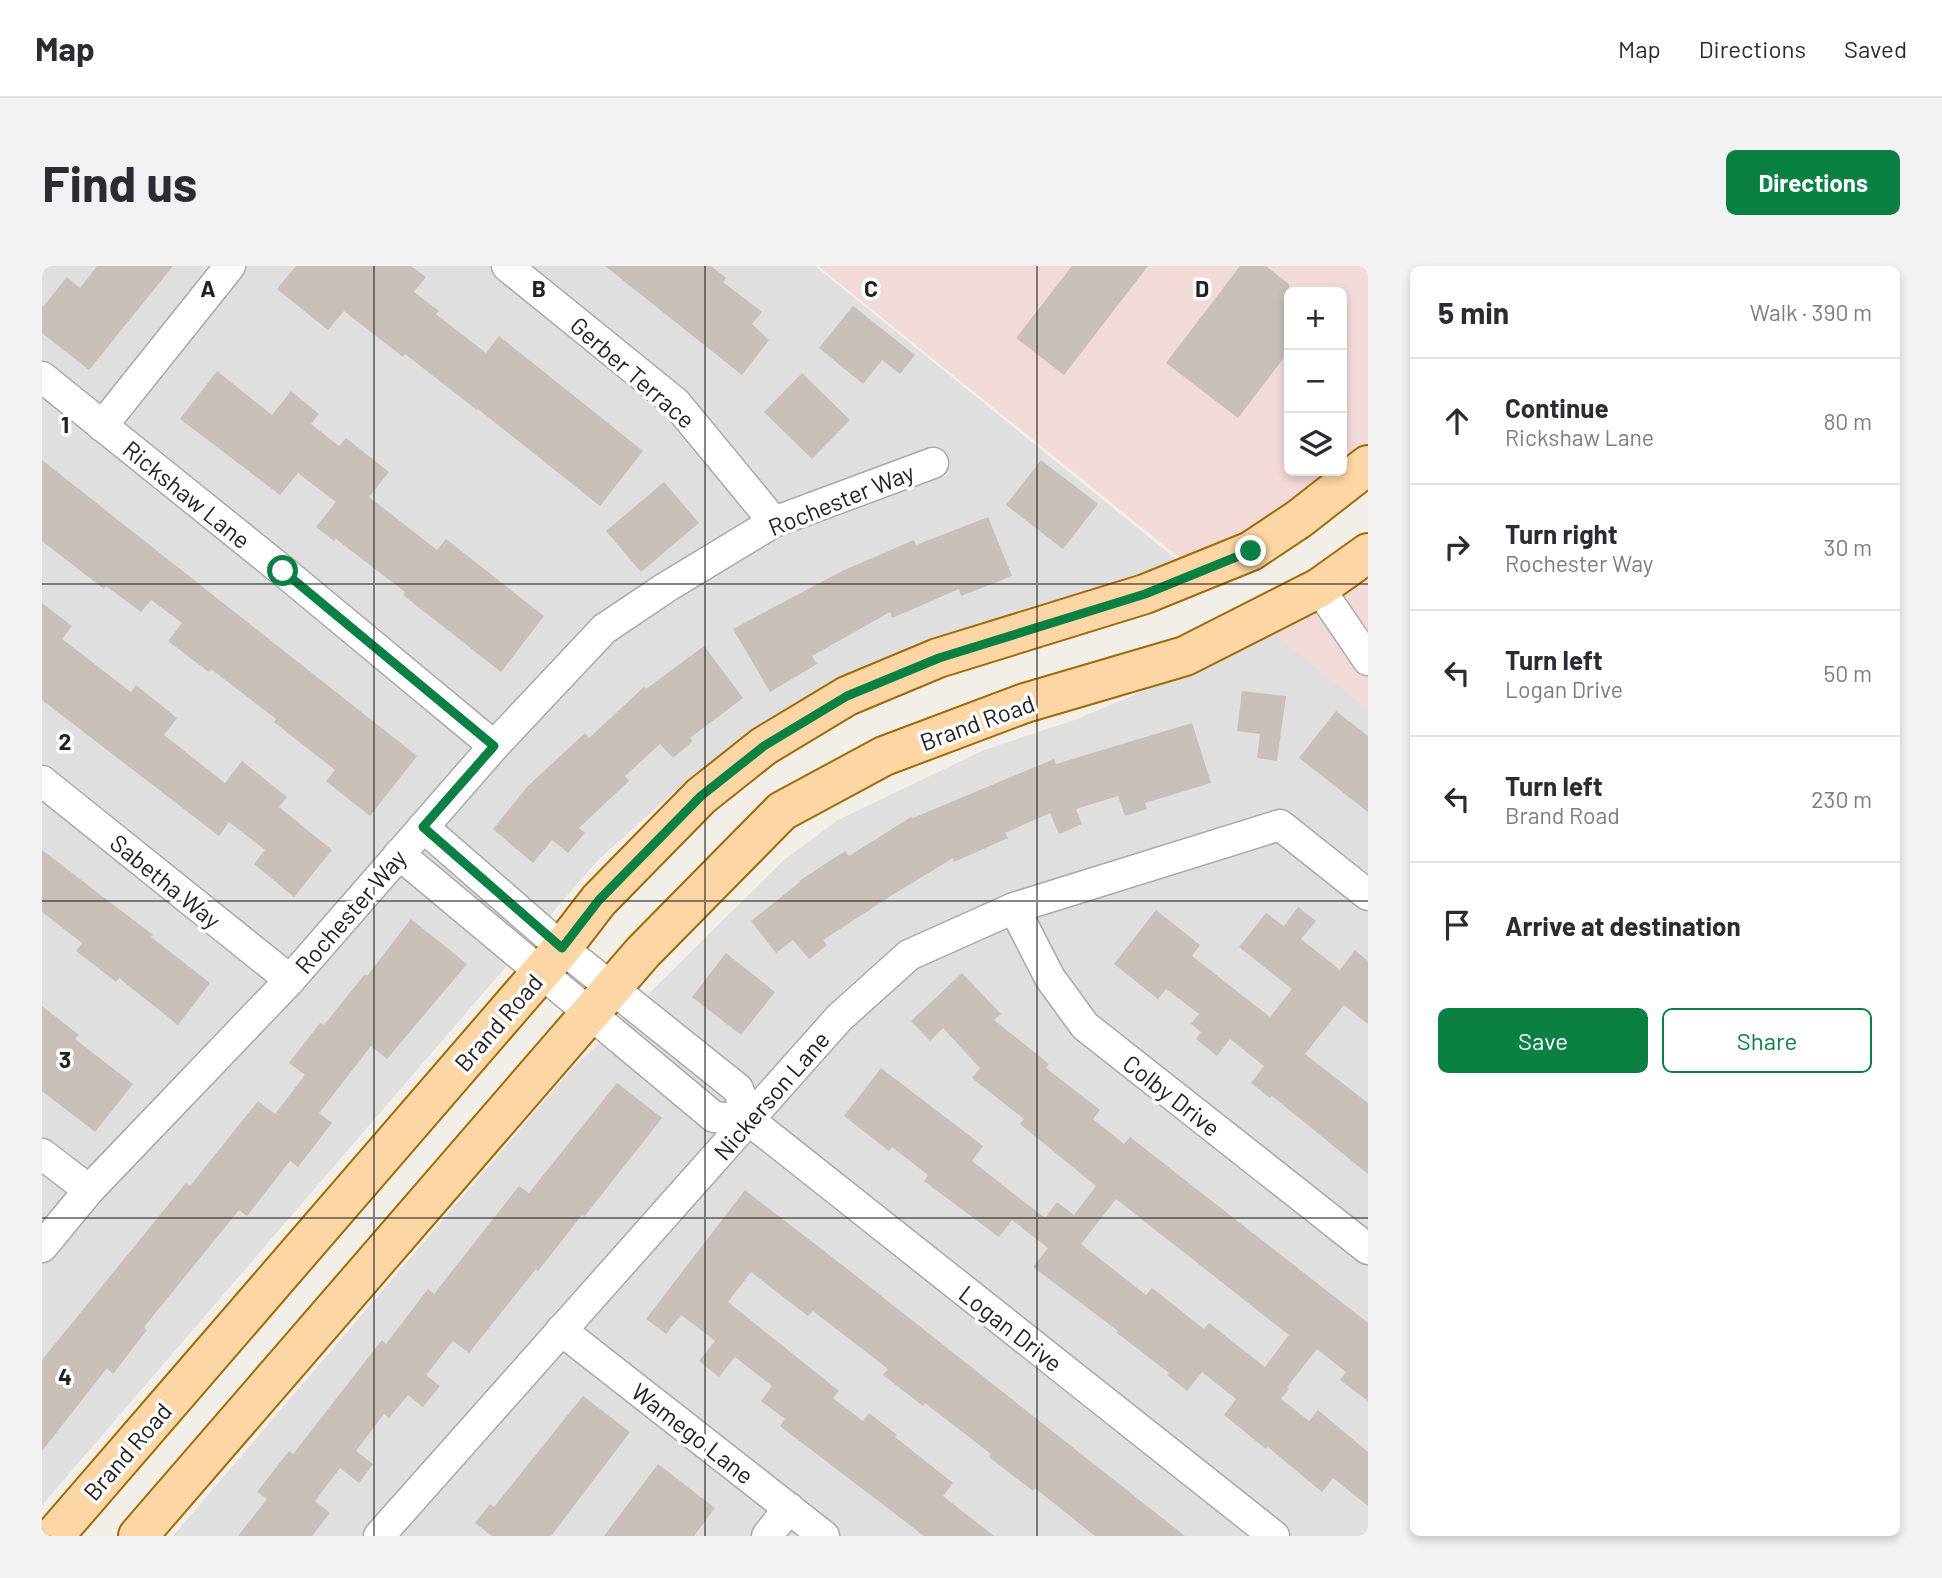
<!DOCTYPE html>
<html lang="en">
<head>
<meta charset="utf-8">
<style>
	:root { --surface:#fff; --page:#f2f2f3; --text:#2b2b33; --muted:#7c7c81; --line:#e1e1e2; --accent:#0b8043 }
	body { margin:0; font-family:Barlow,sans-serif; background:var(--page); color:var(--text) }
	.controls { position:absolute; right:21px; top:21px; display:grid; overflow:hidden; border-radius:10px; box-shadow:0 4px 10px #0003 }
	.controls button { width:63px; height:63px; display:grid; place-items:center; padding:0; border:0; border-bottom:2px solid var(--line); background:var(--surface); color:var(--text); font:35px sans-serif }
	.stop { position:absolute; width:21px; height:21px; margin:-16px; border:5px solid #0b8043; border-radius:50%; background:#fff }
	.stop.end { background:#0b8043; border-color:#fff; box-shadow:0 2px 7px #0008 }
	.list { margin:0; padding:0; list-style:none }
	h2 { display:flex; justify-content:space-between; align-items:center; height:91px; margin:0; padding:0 28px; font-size:30px }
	h2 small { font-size:23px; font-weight:400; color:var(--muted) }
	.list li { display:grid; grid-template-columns:46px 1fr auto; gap:21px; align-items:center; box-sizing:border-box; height:126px; padding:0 28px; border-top:2px solid var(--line) }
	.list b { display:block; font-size:26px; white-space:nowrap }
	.list p { margin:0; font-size:23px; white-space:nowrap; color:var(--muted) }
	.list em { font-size:23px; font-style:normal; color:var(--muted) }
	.actions { display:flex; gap:14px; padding:21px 28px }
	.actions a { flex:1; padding:16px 0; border:2px solid var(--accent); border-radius:10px; text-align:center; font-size:24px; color:var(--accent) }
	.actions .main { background:var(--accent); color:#fff }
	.icon { flex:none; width:38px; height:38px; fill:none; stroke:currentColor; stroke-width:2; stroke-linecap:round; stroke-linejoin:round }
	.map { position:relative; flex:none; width:1326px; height:1270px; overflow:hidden; border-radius:10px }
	header { display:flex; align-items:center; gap:42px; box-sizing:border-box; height:98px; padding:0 35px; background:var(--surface); border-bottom:2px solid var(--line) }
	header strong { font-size:33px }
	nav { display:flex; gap:38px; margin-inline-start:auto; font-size:24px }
	.intro { display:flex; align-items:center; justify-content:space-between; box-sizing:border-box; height:168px; padding:0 42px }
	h1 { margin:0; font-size:49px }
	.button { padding:18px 32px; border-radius:10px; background:var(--accent); color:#fff; font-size:24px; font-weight:700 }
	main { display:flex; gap:42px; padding:0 42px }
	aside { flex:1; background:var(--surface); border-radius:10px; box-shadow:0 4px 10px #0003 }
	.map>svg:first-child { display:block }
	.residential { fill:#e0dfdf }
	.commercial { fill:#f2dad9 }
	.building { fill:#c7bfb8; fill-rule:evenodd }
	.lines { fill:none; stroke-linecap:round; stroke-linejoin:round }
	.minor-casing { stroke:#a9a9a9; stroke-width:33 }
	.major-casing { stroke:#a06b00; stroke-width:42 }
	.minor { stroke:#fff; stroke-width:30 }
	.major { stroke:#fcd6a4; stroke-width:38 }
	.route { stroke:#0b8043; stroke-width:9 }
	.grid { fill:none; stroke:#222; stroke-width:2; stroke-opacity:0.55 }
	.labels { text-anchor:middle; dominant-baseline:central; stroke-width:7; stroke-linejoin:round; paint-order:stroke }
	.street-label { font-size:24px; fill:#222; stroke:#fff }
	.grid-label { font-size:23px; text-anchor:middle; font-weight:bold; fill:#222; stroke:#fff; stroke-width:7; stroke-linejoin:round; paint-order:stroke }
</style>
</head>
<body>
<header>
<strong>Map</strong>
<nav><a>Map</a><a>Directions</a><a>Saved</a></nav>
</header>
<div class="intro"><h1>Find us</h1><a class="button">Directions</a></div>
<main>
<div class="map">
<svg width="1326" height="1270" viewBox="0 0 1326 1270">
	<rect width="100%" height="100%" fill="#f2efe9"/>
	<!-- residential -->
	<g class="residential">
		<path d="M 0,0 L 773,0 L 1135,294 L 1034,331 L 739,450 L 653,507 L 555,595 L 0,1239 Z"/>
		<path d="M 1229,365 L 1326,443 L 1326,1270 L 131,1270 L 527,806 L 742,594 L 796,554 L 942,484 L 1035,453 L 1183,391 Z"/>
	</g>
	<!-- commercial -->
	<g class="commercial">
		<path d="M 776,0 L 1326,0 L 1326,176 L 1300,201 L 1300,26 L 1247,26 L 1247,205 L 1296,205 L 1149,301 Z"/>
		<path d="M 1326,304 L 1326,444 L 1229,366 Z"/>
	</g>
	<!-- building -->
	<g class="building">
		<path d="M 55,0 L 131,0 L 47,104 L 0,67 L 0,42 L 25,11 L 38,22 Z"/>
		<path d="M 254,0 L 369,0 L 384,11 L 372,26 L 397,45 L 394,48 L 444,87 L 457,70 L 601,185 L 558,240 L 436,143 L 435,144 L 363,88 L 361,91 L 302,45 L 286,64 L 235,23 Z"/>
		<path d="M 563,0 L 669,0 L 684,12 L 681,16 L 720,46 L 710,58 L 727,74 L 700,109 Z"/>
		<path d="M 1030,0 L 1106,0 L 1022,109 L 974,72 Z"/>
		<path d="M 1198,0 L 1224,0 L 1247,18 L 1247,85 L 1196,152 L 1124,97 Z"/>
		<path d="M 811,40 L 873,89 L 858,108 L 840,94 L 821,118 L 777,82 Z"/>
		<path d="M 175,105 L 230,149 L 249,125 L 277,148 L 269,158 L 297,180 L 304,172 L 347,206 L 327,231 L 395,284 L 404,273 L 502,350 L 459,406 L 361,329 L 363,326 L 294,273 L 292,275 L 274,261 L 294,236 L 256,207 L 238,229 L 138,153 Z"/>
		<path d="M 760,107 L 808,154 L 770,193 L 722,146 Z"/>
		<path d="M 0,194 L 375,490 L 328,550 L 284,515 L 293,504 L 232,456 L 234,453 L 169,403 L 167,406 L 126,375 L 140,357 L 109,334 L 99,346 L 64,320 L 62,323 L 0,275 Z"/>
		<path d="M 999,194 L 1056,238 L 1021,283 L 964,239 Z"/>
		<path d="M 622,216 L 657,257 L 599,306 L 564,265 Z"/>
		<path d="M 946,251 L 970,310 L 919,330 L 917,323 L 850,352 L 848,346 L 770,390 L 775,398 L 728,426 L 691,363 L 800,305 L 872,274 L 874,279 Z"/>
		<path d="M 0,337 L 30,360 L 20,373 L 89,426 L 94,419 L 135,452 L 122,469 L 183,517 L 200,495 L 245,531 L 237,541 L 290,584 L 252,631 L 212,598 L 223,584 L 187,556 L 177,570 L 0,434 Z"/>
		<path d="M 662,380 L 701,432 L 648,472 L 651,475 L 631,492 L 618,478 L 583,510 L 587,515 L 537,562 L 543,567 L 526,587 L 510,574 L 491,597 L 451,563 L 486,520 L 543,467 L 547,472 L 602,421 L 604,423 Z"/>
		<path d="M 1200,425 L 1244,430 L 1235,495 L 1215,492 L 1218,468 L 1195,465 Z"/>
		<path d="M 1294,445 L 1326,470 L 1326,546 L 1257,492 Z"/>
		<path d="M 1150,457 L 1169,517 L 1103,537 L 1105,543 L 1083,550 L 1076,530 L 1034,543 L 1040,558 L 1017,568 L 1008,547 L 963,567 L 966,572 L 912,596 L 911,592 L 852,628 L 781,674 L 785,679 L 767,693 L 751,674 L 734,687 L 709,655 L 758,616 L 757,615 L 803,585 L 807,590 L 869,551 L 871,552 L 1012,493 L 1014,498 Z"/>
		<path d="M 0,584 L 111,669 L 109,671 L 168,717 L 136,759 L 77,712 L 74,716 L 34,685 L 40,677 L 0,646 Z"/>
		<path d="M 1256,641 L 1274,655 L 1259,673 L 1298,704 L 1313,684 L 1326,695 L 1326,758 L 1302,739 L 1263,788 L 1326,837 L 1326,908 L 1230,830 L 1228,832 L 1209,817 L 1222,800 L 1188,773 L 1175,790 L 1154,773 L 1159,766 L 1149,758 L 1157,748 L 1124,723 L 1116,733 L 1072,698 L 1114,644 L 1158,679 L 1150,690 L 1228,751 L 1250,723 L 1197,681 L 1224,647 L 1242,660 Z"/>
		<path d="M 369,653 L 425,698 L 345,793 L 329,780 L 277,847 L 290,857 L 256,901 L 248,895 L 205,950 L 197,944 L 102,1061 L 105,1064 L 71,1108 L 65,1102 L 0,1185 L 0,1094 L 144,917 L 148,920 L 216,835 L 233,848 L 263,809 L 247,797 L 278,757 L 282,759 L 323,708 L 325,710 Z"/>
		<path d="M 684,687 L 733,726 L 699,769 L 650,731 Z"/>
		<path d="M 920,707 L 959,748 L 952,754 L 1007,798 L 1004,802 L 1058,844 L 1051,853 L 1082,878 L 1088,871 L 1326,1057 L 1326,1135 L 1298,1114 L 1304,1106 L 1275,1083 L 1245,1121 L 1247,1123 L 1239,1133 L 1267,1155 L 1276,1144 L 1326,1186 L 1326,1240 L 1291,1212 L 1280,1226 L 1226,1181 L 1224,1183 L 1182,1149 L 1194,1133 L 1160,1106 L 1145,1125 L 1125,1109 L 1127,1107 L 1075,1067 L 1076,1065 L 991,1001 L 1006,982 L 970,954 L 957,971 L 882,915 L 886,909 L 850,881 L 847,885 L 802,850 L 839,802 L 941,880 L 930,895 L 1003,952 L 1015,936 L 1032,949 L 1054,920 L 978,858 L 982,853 L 930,812 L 938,802 L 901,762 L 888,775 L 869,755 ZM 1074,933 L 1247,1069 L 1223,1101 L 1167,1057 L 1162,1063 L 1110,1022 L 1104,1029 L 1039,978 Z"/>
		<path d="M 0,740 L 37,769 L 33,773 L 91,818 L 53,866 L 0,825 Z"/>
		<path d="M 575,817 L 620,852 L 542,951 L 540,949 L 496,1005 L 494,1003 L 427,1087 L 411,1075 L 384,1109 L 398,1120 L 381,1141 L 366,1129 L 347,1152 L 342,1148 L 314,1185 L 331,1198 L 317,1217 L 298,1202 L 273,1235 L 288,1247 L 270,1270 L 196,1270 L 225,1233 L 215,1226 L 247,1185 L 251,1188 L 340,1074 L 344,1078 L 386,1023 L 392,1028 L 477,920 L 487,927 Z"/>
		<path d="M 703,924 L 804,1002 L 1143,1270 L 1053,1270 L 993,1222 L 991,1225 L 947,1191 L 949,1188 L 883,1137 L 881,1140 L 841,1109 L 846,1103 L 771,1045 L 766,1050 L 709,1006 L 686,1036 L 797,1125 L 791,1132 L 821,1155 L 827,1147 L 855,1169 L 853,1171 L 911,1217 L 901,1230 L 952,1270 L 882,1270 L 738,1160 L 743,1153 L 719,1135 L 730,1120 L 693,1091 L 677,1111 L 657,1095 L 673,1075 L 639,1049 L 624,1068 L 604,1053 Z"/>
		<path d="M 541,1130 L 588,1166 L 509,1270 L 450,1270 L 433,1257 L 448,1238 L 452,1241 Z"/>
		<path d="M 616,1198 L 673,1242 L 652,1270 L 562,1270 Z"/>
	</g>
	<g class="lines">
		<!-- minor casing -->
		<g class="minor-casing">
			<g id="minor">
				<path d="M 465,0 L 634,137 L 732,256"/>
				<path d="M 0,111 L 241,305 L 452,480"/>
				<path d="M 60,160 L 188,0"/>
				<path d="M 1277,322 L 1326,394"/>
				<path d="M 0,515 L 248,714"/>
				<path d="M 381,561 L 520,682 L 696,823 L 707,854 L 1232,1270"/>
				<path d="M 357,588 L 672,851 L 707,854"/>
				<path d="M 972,642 L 1008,712 L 1043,760 L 1326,983"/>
				<path d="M 0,888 L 47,924"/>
				<path d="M 0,981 L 47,924 L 248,714 L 452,480 L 562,363 L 623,322 L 732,256 L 891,197"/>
				<path d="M 519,1064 L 782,1270"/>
				<path d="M 337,1270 L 797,752 L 867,689 L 972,642 L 1238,559 L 1326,629"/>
				<path d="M 725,1270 L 747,1242"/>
			</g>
		</g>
		<!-- major casing -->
		<g class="major-casing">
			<g id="major">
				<path d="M 12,1270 L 520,682 L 557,634 L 659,530 L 722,480 L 805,430 L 896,392 L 1103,328 L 1209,285 L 1257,253 L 1326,199"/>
				<path d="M 96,1270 L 601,686 L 740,545 L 842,490 L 983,437 L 1143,390 L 1277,322 L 1326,287"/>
			</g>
		</g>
		<!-- minor -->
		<use href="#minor" class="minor"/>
		<!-- major -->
		<use href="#major" class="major"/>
	</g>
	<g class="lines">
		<!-- route -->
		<path class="route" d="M 241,305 L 452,480 L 381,561 L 520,682 L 557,634 L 659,530 L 722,480 L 805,430 L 897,392 L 1103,328 L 1209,285"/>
	</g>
	<!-- grid -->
	<path class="grid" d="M 332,0 L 332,1270M 663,0 L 663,1270M 995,0 L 995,1270M 0,318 L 1326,318M 0,635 L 1326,635M 0,952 L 1326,952"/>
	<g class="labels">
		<!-- street labels -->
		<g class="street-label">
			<text transform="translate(591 106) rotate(41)">Gerber Terrace</text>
			<text transform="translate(145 228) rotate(39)">Rickshaw Lane</text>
			<text transform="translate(799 233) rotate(-22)">Rochester Way</text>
			<text transform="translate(935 456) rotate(-20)">Brand Road</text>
			<text transform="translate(124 615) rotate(39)">Sabetha Way</text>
			<text transform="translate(308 645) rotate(-49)">Rochester Way</text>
			<text transform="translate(456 756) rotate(-49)">Brand Road</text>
			<text transform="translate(729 829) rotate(-49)">Nickerson Lane</text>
			<text transform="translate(1130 829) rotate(38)">Colby Drive</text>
			<text transform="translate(969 1062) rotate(38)">Logan Drive</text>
			<text transform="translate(651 1167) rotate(38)">Wamego Lane</text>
			<text transform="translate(85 1185) rotate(-49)">Brand Road</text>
		</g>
	</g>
	<g class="grid-label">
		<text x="166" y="31">A</text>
		<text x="497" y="31">B</text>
		<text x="829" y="31">C</text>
		<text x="1160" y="31">D</text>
		<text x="23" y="167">1</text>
		<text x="23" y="484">2</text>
		<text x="23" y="802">3</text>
		<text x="23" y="1119">4</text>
	</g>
</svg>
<div class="controls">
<button>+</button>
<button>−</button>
<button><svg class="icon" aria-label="layers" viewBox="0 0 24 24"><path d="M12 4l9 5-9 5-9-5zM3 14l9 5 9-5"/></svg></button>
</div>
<div class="stop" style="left:241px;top:305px"></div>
<div class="stop end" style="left:1209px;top:285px"></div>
</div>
<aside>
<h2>5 min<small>Walk · 390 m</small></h2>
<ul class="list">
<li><svg class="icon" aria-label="ahead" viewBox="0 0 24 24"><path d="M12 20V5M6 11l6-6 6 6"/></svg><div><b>Continue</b><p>Rickshaw Lane</p></div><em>80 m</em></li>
<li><svg class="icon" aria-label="right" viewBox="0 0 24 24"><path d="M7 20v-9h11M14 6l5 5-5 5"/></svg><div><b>Turn right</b><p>Rochester Way</p></div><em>30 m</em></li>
<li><svg class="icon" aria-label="left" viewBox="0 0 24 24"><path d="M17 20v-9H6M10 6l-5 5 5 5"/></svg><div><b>Turn left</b><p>Logan Drive</p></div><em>50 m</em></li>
<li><svg class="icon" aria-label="left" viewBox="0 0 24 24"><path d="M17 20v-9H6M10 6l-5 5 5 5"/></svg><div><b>Turn left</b><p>Brand Road</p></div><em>230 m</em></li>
<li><svg class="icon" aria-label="arrive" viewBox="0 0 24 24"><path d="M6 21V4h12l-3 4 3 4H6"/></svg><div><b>Arrive at destination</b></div></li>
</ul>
<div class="actions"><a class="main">Save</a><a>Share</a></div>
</aside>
</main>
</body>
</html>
